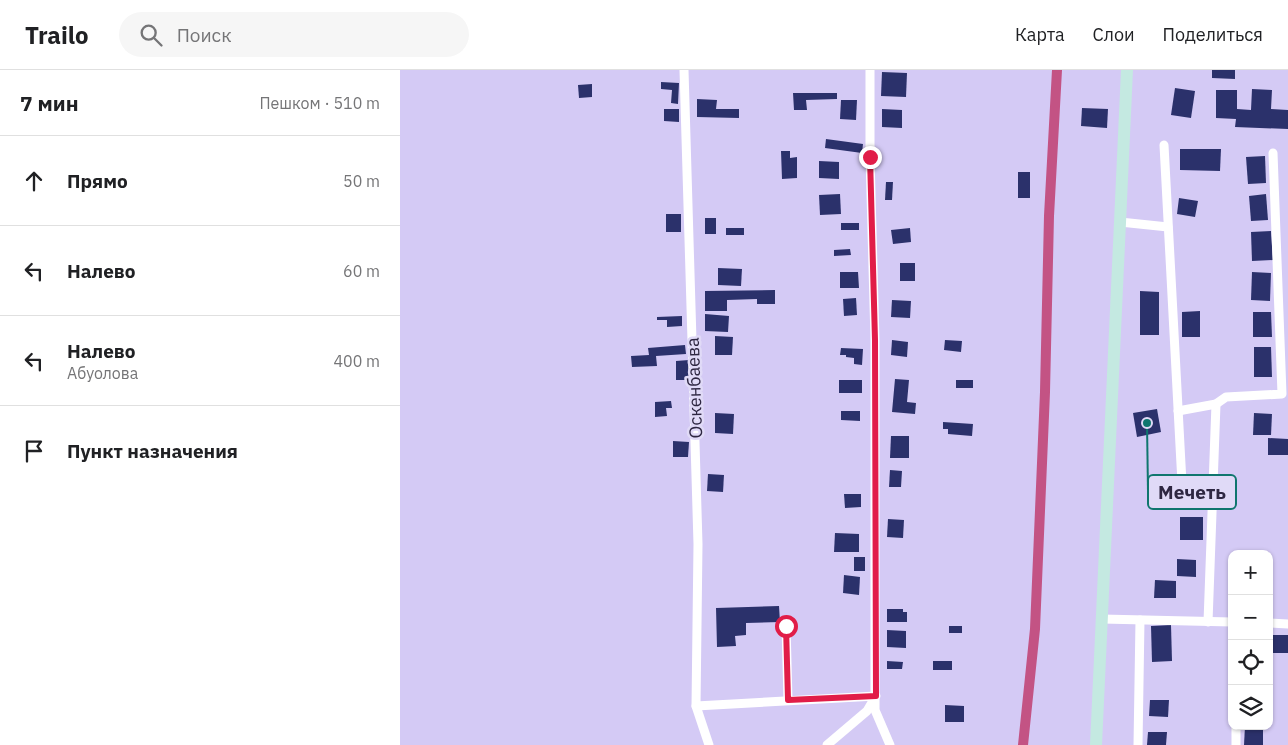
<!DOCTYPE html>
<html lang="ru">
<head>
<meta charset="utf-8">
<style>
	:root { --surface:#fff; --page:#f6f6f6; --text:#202124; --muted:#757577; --line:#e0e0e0 }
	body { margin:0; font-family:"IBM Plex Sans",sans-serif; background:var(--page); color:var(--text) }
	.controls { position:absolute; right:15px; bottom:15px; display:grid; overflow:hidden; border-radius:10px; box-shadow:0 1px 4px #0004 }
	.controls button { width:45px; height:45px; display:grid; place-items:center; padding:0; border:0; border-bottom:1px solid var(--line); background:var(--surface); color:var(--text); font:25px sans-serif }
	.stop { position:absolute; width:15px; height:15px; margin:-11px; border:4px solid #e11d48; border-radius:50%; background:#fff }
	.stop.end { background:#e11d48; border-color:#fff; box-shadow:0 1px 5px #0008 }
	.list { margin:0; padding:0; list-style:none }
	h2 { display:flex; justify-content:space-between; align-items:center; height:65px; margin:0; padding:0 20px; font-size:21px }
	h2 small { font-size:16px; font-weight:400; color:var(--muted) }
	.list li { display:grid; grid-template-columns:32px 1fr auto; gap:15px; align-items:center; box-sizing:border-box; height:90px; padding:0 20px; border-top:1px solid var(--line) }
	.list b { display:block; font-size:19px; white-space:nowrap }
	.list p { margin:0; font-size:16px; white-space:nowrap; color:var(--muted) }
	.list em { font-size:16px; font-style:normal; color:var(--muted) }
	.icon { flex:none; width:28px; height:28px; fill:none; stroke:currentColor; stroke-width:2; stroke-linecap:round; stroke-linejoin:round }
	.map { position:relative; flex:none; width:888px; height:675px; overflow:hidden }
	header { display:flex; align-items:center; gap:30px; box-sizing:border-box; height:70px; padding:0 25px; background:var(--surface); border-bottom:1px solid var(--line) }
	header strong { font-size:24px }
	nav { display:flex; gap:28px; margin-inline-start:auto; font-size:18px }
	.search { width:350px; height:45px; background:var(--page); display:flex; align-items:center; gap:12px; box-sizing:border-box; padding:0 18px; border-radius:28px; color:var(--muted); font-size:19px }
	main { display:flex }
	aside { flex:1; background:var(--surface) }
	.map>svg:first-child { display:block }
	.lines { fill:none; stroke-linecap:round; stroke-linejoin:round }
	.canal { stroke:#c35384; stroke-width:10 }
	.building { fill:#2b316b }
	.minor { stroke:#fff; stroke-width:9 }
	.secondary { stroke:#c4e9e1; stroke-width:12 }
	.route { stroke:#e11d48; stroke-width:6 }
	.labels { text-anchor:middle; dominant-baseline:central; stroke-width:5; stroke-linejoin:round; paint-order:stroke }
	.street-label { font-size:18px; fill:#2e2742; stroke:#e0daf7 }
	.leader { fill:none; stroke:#0f766e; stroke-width:2 }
	.callout-dot { fill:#0f766e; stroke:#e0daf7; stroke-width:2 }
	.callout { fill:#e0daf7; stroke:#0f766e; stroke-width:2 }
	.callout-label { font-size:19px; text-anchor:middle; font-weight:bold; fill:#2e2742 }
</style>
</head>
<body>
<header>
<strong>Trailo</strong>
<div class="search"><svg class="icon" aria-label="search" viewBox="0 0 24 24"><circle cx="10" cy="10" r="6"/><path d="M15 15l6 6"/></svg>Поиск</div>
<nav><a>Карта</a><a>Слои</a><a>Поделиться</a></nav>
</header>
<main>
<aside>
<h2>7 мин<small>Пешком · 510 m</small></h2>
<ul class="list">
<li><svg class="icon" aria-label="ahead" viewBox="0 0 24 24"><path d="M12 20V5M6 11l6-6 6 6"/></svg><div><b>Прямо</b></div><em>50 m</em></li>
<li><svg class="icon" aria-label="left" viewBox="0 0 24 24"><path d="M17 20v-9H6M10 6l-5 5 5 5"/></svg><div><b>Налево</b></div><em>60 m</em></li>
<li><svg class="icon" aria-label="left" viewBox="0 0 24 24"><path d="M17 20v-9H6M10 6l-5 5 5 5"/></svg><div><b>Налево</b><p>Абуолова</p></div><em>400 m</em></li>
<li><svg class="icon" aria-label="arrive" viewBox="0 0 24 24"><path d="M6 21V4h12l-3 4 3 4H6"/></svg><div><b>Пункт назначения</b></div></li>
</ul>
</aside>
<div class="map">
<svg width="888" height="675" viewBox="0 0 888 675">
	<rect width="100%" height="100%" fill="#d4caf5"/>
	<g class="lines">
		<!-- canal -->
		<path class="canal" d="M 623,675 L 635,559 L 645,322 L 649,146 L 657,0"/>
	</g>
	<!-- building -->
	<g class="building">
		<path d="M 812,0 L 835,0 L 835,9 L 812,8 Z"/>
		<path d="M 482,2 L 507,3 L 506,27 L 481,26 Z"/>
		<path d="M 261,12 L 279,13 L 278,34 L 271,33 L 272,20 L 261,19 Z"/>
		<path d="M 192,14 L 192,27 L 179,28 L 178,15 Z"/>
		<path d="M 775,18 L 795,21 L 791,48 L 771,45 Z"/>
		<path d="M 852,19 L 872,20 L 871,39 L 888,40 L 888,59 L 835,57 L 836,49 L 816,48 L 816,20 L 837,20 L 837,39 L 851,40 Z"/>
		<path d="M 393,23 L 437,23 L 437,29 L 406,30 L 407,40 L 394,40 Z"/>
		<path d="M 297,29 L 317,30 L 316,39 L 339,39 L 339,48 L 297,47 Z"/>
		<path d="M 441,30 L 457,30 L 456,50 L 440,49 Z"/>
		<path d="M 682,38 L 708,39 L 707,58 L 681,56 Z"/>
		<path d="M 264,39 L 279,39 L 279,52 L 264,51 Z"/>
		<path d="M 482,39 L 502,40 L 502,58 L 482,57 Z"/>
		<path d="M 426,69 L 463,74 L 462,83 L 425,78 Z"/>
		<path d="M 780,79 L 821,79 L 820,101 L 780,100 Z"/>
		<path d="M 381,81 L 390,81 L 390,88 L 397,87 L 397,108 L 382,109 Z"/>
		<path d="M 865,86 L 866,113 L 848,114 L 846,87 Z"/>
		<path d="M 419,91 L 439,92 L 439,109 L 419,108 Z"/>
		<rect x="618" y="102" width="12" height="26"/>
		<path d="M 486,112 L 493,112 L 492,130 L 485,130 Z"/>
		<path d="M 440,124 L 441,144 L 420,145 L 419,125 Z"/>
		<path d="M 866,124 L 868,150 L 851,151 L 849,126 Z"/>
		<path d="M 779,128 L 798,131 L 795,147 L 777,144 Z"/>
		<rect x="266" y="144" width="15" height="18"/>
		<rect x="305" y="148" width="11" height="16"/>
		<rect x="441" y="153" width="18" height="7"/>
		<rect x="326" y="158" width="18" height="7"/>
		<path d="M 510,158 L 511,172 L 493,174 L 491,160 Z"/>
		<path d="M 871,161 L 873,190 L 852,191 L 851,162 Z"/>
		<path d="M 450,179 L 451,185 L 434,186 L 434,180 Z"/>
		<rect x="500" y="193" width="15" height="18"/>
		<path d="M 318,198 L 342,199 L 341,216 L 318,215 Z"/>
		<path d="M 440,202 L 458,202 L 459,218 L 440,218 Z"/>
		<path d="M 852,202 L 871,203 L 870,231 L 851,230 Z"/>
		<path d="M 375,220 L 375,234 L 357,234 L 357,229 L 327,230 L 327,241 L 305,241 L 305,221 Z"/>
		<path d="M 740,221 L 759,222 L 759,265 L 740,265 Z"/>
		<path d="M 456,228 L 457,245 L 444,246 L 443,229 Z"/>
		<path d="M 492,230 L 511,231 L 510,248 L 491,247 Z"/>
		<path d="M 800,241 L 800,267 L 782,267 L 782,242 Z"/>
		<path d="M 853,242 L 871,242 L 872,267 L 853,267 Z"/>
		<path d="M 305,244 L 329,246 L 328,262 L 305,261 Z"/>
		<path d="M 282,246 L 282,256 L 267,257 L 267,250 L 257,250 L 257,247 Z"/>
		<path d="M 315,266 L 333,267 L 332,285 L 315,285 Z"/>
		<path d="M 492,270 L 508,272 L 507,287 L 491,285 Z"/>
		<path d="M 545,270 L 562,271 L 561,282 L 544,280 Z"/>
		<path d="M 285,275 L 286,284 L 256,286 L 257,296 L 232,297 L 231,286 L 249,285 L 248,278 Z"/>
		<path d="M 854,277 L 871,277 L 872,307 L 854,307 Z"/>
		<path d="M 441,278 L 463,279 L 462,295 L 454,294 L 454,288 L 446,287 L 446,285 L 440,285 Z"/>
		<path d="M 289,290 L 289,310 L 276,310 L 276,291 Z"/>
		<path d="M 495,309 L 509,310 L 507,332 L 516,333 L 515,344 L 492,342 Z"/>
		<rect x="439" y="310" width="23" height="13"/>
		<rect x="556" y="310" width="17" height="8"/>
		<path d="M 271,331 L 272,338 L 266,338 L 267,346 L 255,347 L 255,332 Z"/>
		<path d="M 757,339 L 761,362 L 737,367 L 733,343 Z"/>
		<path d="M 441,341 L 460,341 L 460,351 L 441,350 Z"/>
		<path d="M 315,343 L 334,344 L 333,364 L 315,363 Z"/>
		<path d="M 854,343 L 872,344 L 871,365 L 853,365 Z"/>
		<path d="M 543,352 L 573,354 L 572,366 L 548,364 L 548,359 L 543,359 Z"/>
		<path d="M 491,366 L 509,366 L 509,388 L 490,388 Z"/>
		<path d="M 868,368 L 888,369 L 888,385 L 868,385 Z"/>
		<path d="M 273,371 L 289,372 L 288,387 L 273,387 Z"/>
		<path d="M 490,400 L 502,401 L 501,417 L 489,417 Z"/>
		<path d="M 308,404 L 324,405 L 323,422 L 307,421 Z"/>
		<path d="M 444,424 L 461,424 L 461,437 L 445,438 Z"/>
		<rect x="780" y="447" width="23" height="23"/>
		<path d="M 488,449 L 504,450 L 503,468 L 487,467 Z"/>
		<path d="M 435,463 L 459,464 L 459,482 L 434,482 Z"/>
		<path d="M 849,481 L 869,482 L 869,484 L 849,484 Z"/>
		<rect x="454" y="487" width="11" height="14"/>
		<path d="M 777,489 L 796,490 L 796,507 L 777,506 Z"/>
		<path d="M 444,505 L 460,507 L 459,525 L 443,523 Z"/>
		<path d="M 755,510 L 776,511 L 776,528 L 754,528 Z"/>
		<path d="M 379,536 L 380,552 L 346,553 L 346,565 L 335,566 L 336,576 L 317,577 L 316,538 Z"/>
		<path d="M 487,539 L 503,539 L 503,542 L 507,542 L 507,552 L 487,552 Z"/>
		<path d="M 771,555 L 772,591 L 752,592 L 751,556 Z"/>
		<rect x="549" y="556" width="13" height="7"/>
		<path d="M 487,560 L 506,561 L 506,578 L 487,577 Z"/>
		<rect x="871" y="565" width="17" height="18"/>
		<path d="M 487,591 L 503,592 L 502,599 L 487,599 Z"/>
		<rect x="533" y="591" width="19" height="9"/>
		<path d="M 750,630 L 769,630 L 768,647 L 749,646 Z"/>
		<path d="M 545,635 L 564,636 L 564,652 L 545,652 Z"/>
		<path d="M 845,656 L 863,656 L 863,675 L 844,675 Z"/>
		<path d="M 748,662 L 767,662 L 766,675 L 747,675 Z"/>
	</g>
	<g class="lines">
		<!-- minor -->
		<g class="minor">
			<path d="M 284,0 L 298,474 L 296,636 L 309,675"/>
			<path d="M 470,0 L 470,87 L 475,270 L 475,640 L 490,675"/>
			<path d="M 764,75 L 782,413 L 813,412"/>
			<path d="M 720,152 L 768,157"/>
			<path d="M 778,341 L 816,334 L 826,327 L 882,324 L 873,83"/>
			<path d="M 702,549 L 832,552"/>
			<path d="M 808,552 L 816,334"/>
			<path d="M 869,553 L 888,554"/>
			<path d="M 386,556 L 388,630"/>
			<path d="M 296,636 L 476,626"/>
			<path d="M 836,656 L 836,675"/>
			<path d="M 427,675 L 467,641 L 474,629"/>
			<path d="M 738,675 L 740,550"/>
		</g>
		<!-- secondary -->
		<path class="secondary" d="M 696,675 L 727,0"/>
	</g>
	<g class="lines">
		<!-- route -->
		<path class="route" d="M 386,556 L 388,630 L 476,626 L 475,270 L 470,87"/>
	</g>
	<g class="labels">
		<!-- street labels -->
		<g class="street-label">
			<text transform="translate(294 318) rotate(-92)">Оскенбаева</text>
		</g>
	</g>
	<!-- callouts -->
	<path class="leader" d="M747 353L748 422"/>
	<circle class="callout-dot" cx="747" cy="353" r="5"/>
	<rect class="callout" x="748" y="405" width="88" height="34" rx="5"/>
	<g class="callout-label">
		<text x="792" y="429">Мечеть</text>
	</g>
</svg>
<div class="controls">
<button>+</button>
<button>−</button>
<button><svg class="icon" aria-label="locate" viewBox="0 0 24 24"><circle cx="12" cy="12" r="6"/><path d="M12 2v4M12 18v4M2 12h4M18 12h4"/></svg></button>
<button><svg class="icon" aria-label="layers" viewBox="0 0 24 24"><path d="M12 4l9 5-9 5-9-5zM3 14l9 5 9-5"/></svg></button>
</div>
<div class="stop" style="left:386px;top:556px"></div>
<div class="stop end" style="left:470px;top:87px"></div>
</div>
</main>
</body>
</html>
